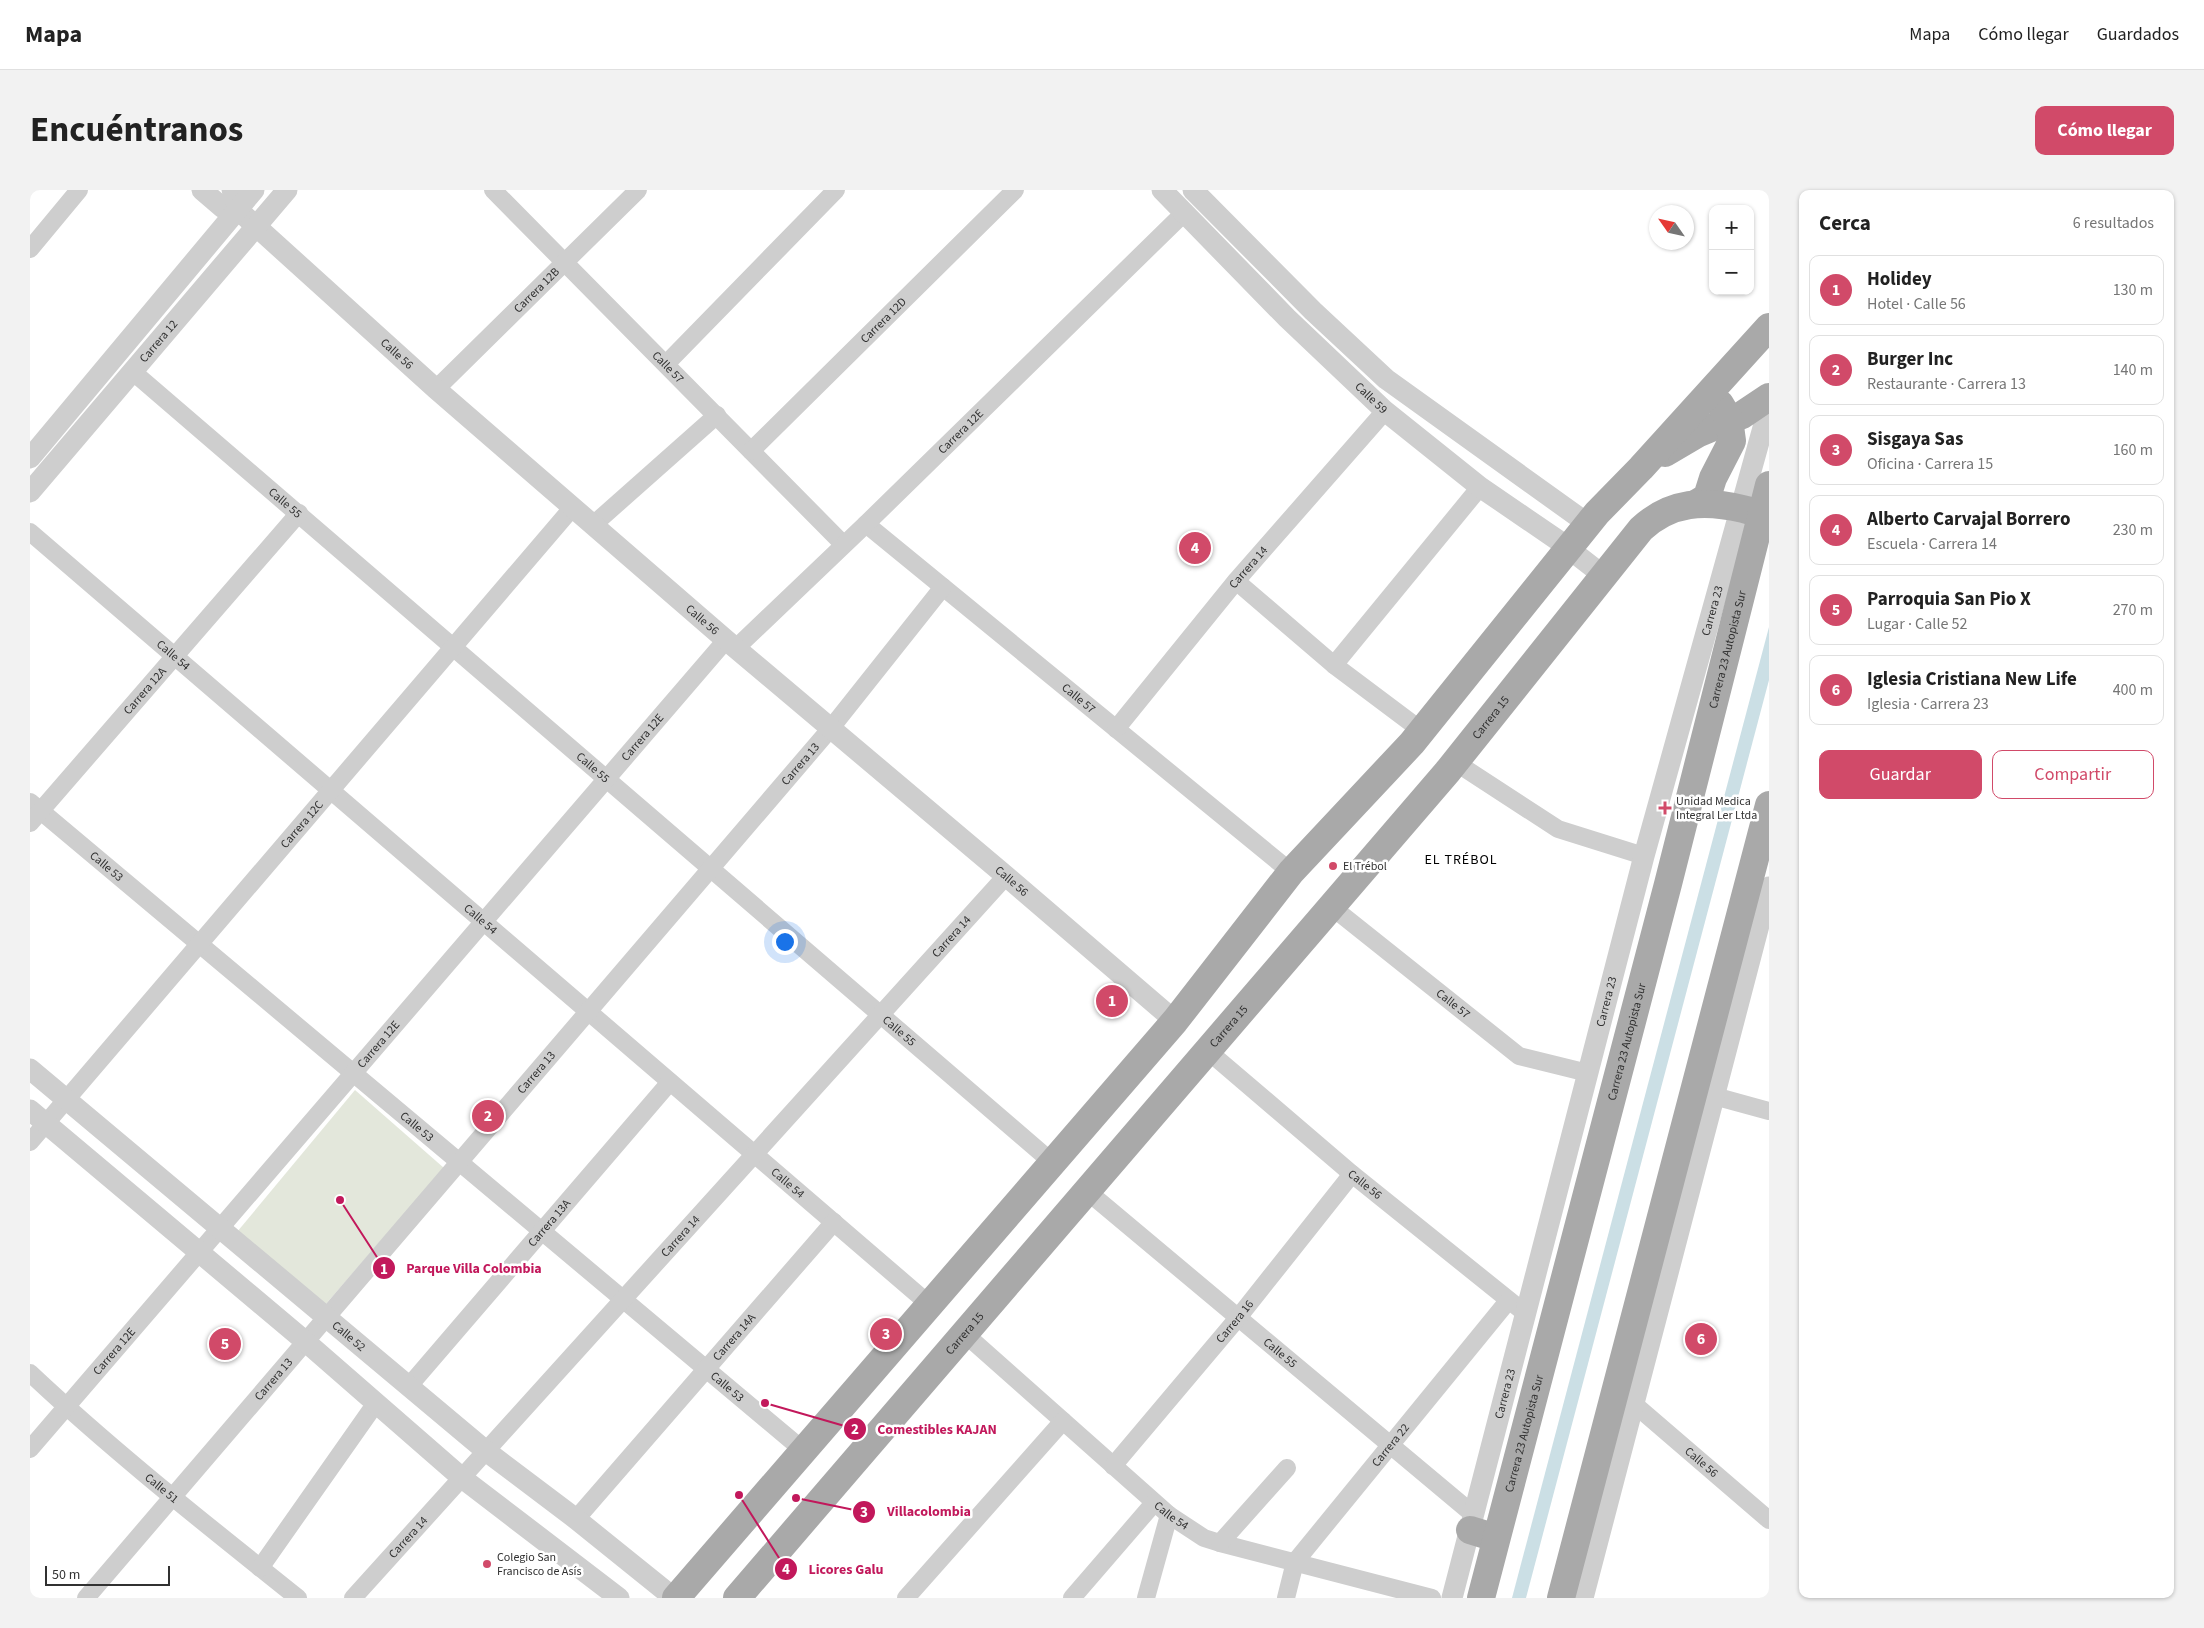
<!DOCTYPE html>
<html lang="es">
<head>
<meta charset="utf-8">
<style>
	:root { --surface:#fff; --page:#f2f2f2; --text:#222; --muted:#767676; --line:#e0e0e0; --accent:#d14a69 }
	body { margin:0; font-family:"Source Sans 3",sans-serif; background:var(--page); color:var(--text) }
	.controls { position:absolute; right:15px; top:15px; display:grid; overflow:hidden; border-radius:10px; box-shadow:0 1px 4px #0004 }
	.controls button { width:45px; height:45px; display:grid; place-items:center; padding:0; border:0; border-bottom:1px solid var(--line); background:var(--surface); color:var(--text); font:25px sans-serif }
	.compass { position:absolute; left:1619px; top:15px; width:45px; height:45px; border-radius:50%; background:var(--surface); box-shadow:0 1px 4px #0004; rotate:304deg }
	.scale { position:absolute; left:15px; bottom:12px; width:125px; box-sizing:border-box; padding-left:5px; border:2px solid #313131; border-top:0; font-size:14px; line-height:18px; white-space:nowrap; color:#313131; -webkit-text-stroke:4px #fff; paint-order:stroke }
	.you { position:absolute; left:754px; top:751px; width:18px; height:18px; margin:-12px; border:4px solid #fff; border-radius:50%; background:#1a73e8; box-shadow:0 0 0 8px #1a73e833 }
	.badge { display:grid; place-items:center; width:32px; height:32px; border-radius:50%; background:var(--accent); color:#fff; font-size:16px; font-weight:700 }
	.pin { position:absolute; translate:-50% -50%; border:2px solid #fff; box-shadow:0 1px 5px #0006 }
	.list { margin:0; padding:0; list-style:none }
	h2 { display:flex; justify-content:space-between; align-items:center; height:65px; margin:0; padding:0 20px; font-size:21px }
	h2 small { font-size:16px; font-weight:400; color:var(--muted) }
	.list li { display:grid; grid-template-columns:32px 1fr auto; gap:15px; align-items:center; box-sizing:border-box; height:70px; margin:0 10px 10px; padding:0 10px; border:1px solid var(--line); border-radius:10px }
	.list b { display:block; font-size:19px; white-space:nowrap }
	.list p { margin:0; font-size:16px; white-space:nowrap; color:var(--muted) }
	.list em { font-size:16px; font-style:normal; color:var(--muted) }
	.actions { display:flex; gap:10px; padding:15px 20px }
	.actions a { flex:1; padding:11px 0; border:1px solid var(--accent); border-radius:10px; text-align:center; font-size:18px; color:var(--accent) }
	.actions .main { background:var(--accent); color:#fff }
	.map { position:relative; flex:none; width:1739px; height:1408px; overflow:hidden; border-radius:10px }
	header { display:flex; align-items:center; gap:30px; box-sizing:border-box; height:70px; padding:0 25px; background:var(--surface); border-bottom:1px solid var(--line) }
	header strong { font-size:24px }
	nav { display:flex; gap:28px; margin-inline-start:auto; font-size:18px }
	.intro { display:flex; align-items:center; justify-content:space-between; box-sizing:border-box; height:120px; padding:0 30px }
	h1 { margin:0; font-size:35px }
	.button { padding:12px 22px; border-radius:10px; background:var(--accent); color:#fff; font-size:18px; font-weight:700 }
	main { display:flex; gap:30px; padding:0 30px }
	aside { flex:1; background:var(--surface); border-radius:10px; box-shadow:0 1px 4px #0004 }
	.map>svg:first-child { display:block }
	.green { fill:#e3e7db }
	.water { fill:#cbdfe5 }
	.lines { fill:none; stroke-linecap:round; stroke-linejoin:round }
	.minor { stroke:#cecece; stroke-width:18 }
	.tertiary { stroke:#cecece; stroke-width:21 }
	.primary { stroke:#a9a9a9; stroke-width:28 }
	.poi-dot { fill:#d14a69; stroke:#fff; stroke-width:2 }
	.labels { text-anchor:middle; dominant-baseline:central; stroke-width:5; stroke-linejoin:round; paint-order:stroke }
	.street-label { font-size:12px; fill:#313131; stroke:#fff }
	.poi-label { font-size:12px; fill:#313131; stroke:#fff; text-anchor:start }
	.neighbourhood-label { font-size:14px; letter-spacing:1px; fill:#000; stroke:#fff }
	.leader { fill:none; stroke:#c2185b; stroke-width:2 }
	.callout-dot { fill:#c2185b; stroke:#fff; stroke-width:2 }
	.mark-label { font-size:15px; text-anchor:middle; font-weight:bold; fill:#fff }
	.callout-label { font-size:14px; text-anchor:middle; font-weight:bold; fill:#c2185b; stroke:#fff; stroke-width:5; stroke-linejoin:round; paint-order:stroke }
</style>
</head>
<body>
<header>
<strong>Mapa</strong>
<nav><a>Mapa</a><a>Cómo llegar</a><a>Guardados</a></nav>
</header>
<div class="intro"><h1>Encuéntranos</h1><a class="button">Cómo llegar</a></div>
<main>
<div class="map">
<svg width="1739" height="1408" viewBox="0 0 1739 1408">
	<rect width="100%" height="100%" fill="#fff"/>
	<!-- green -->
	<path class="green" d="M 325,900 L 414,978 L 295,1115 L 207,1042 Z"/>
	<!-- water -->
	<path class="water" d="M 1739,437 L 1739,490 L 1496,1408 L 1482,1408 Z"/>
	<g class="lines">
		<!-- minor -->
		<g class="minor">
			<path id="s1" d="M 463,0 L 813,354"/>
			<path d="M 0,59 L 49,0"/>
			<path d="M 636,174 L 806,0"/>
			<path id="s2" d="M 102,181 L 1023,973"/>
			<path id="s3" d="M 406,199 L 608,0"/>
			<path id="s4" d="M 721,261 L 985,0"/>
			<path id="s5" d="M 836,334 L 1261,682"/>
			<path d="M 563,335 L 687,225"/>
			<path id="s6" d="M 0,342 L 900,1115"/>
			<path d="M 1206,391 L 1304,475 L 1392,541"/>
			<path id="s7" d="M 706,458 L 836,334 L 1155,22"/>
			<path d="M 1304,475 L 1450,297"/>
			<path id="s8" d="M 1086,539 L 1206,391 L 1355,221"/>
			<path d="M 1425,572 L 1528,639 L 1614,666"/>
			<path id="s9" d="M 0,612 L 774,1261"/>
			<path id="s10" d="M 0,633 L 269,323"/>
			<path id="s11" d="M 1302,717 L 1489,866 L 1558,883"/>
			<path id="s12" d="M 1178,861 L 1322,984 L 1495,1123"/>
			<path d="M 1684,906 L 1739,921"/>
			<path id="s13" d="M 0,952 L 543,317"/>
			<path id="s14" d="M 1057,1001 L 1444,1325"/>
			<path id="s15" d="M 935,1144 L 1139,1325 L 1174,1348 L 1190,1353 L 1402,1408"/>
			<path id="s16" d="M 0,1183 C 85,1263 177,1335 268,1408"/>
			<path id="s17" d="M 379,1196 L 640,892"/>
			<path id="s18" d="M 1604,1214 L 1739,1330"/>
			<path id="s19" d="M 0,1259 L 696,450"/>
			<path id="s20" d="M 1083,1276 L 1207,1129 L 1322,984"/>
			<path id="s21" d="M 546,1329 L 804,1032"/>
			<path d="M 1190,1353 L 1257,1278"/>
			<path d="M 230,1378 L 346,1213"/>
			<path id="s22" d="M 56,1408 L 801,538 L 913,397"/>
			<path id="s23" d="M 323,1408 L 976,686"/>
			<path d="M 876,1408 L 1033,1231"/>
			<path d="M 1042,1408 L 1124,1313"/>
			<path d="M 1116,1408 L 1139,1325"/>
			<path id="s24" d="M 1256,1408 L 1265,1372 L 1478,1111"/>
		</g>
		<!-- tertiary -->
		<g class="tertiary">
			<path d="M 172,0 L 193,18 L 207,19"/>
			<path id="s25" d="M 202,0 L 205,3 L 207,19 L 406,199 L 696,450 L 976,686 L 1145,831"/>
			<path id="s26" d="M 1132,0 L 1257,128 L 1355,221 L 1450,297 L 1529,351 L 1574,386"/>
			<path d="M 1163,0 L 1283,121 L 1356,189 L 1558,334"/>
			<path d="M 0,268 L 224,0"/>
			<path id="s27" d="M 0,302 L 257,0"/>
			<path id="s28" d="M 0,879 L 456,1261 L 546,1329 L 644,1408"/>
			<path d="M 0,920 L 276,1152 L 432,1288 L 589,1408"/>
			<path id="s29" d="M 1422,1408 L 1614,666 L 1739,216"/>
			<path d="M 1553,1408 L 1739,697"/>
		</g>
		<!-- primary -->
		<g class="primary">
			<path d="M 1635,263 L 1669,243 L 1712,225 L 1739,207"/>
			<path d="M 1667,313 L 1677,307 L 1683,288 L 1702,251 L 1699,229 L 1690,214"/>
			<path d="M 1440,1340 L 1466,1348"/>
			<path d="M 646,1408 L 1145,831 L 1261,682 L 1382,553 L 1567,323 L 1611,278 L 1739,137"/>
			<path id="s30" d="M 707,1408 L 1418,581 L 1611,339 C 1641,311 1675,310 1713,319 C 1721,321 1730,324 1739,325"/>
			<path id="s31" d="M 1451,1408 L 1638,694 L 1739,295"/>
			<path d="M 1531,1408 L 1739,615"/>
		</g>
	</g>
	<!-- markers -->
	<g class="poi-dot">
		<path d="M1632.5 610.5h5v5h5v5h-5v5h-5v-5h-5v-5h5z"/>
		<circle cx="1303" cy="676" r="5"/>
		<circle cx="457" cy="1374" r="5"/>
	</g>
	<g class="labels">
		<!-- street labels -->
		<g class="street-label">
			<text stroke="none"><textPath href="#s3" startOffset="141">Carrera 12B</textPath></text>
			<text stroke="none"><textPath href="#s4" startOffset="186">Carrera 12D</textPath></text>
			<text stroke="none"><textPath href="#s27" startOffset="198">Carrera 12</textPath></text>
			<text stroke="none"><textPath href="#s25" startOffset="236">Calle 56</textPath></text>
			<text stroke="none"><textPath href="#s1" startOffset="249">Calle 57</textPath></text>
			<text stroke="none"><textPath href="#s26" startOffset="295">Calle 59</textPath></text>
			<text stroke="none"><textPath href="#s7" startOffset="312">Carrera 12E</textPath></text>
			<text stroke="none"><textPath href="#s2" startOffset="202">Calle 55</textPath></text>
			<text stroke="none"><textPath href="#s8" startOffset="209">Carrera 14</textPath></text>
			<text stroke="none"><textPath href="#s29" startOffset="1021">Carrera 23</textPath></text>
			<text stroke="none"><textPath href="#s25" startOffset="641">Calle 56</textPath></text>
			<text stroke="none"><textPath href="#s31" startOffset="980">Carrera 23 Autopista Sur</textPath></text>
			<text stroke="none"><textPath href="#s6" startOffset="189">Calle 54</textPath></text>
			<text stroke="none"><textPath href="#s10" startOffset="175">Carrera 12A</textPath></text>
			<text stroke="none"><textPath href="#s5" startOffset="275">Calle 57</textPath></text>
			<text stroke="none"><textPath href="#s30" startOffset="1159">Carrera 15</textPath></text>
			<text stroke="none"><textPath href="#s19" startOffset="939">Carrera 12E</textPath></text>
			<text stroke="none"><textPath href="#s22" startOffset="1098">Carrera 13</textPath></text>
			<text stroke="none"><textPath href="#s2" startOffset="608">Calle 55</textPath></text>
			<text stroke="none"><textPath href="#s13" startOffset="418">Carrera 12C</textPath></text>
			<text stroke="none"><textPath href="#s9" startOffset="100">Calle 53</textPath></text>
			<text stroke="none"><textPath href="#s25" startOffset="1046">Calle 56</textPath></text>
			<text stroke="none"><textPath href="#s6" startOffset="594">Calle 54</textPath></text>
			<text stroke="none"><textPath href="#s23" startOffset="892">Carrera 14</textPath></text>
			<text stroke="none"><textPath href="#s29" startOffset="616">Carrera 23</textPath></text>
			<text stroke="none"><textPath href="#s11" startOffset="155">Calle 57</textPath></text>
			<text stroke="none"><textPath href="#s30" startOffset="754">Carrera 15</textPath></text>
			<text stroke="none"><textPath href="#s2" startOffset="1012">Calle 55</textPath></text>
			<text stroke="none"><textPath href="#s31" startOffset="575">Carrera 23 Autopista Sur</textPath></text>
			<text stroke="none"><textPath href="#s19" startOffset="534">Carrera 12E</textPath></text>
			<text stroke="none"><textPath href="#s22" startOffset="692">Carrera 13</textPath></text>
			<text stroke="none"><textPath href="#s9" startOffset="505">Calle 53</textPath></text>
			<text stroke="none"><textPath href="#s6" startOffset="999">Calle 54</textPath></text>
			<text stroke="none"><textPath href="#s12" startOffset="206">Calle 56</textPath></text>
			<text stroke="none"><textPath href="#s17" startOffset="215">Carrera 13A</textPath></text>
			<text stroke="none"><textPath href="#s23" startOffset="488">Carrera 14</textPath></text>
			<text stroke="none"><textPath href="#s20" startOffset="189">Carrera 16</textPath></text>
			<text stroke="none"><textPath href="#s30" startOffset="349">Carrera 15</textPath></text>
			<text stroke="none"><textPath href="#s28" startOffset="416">Calle 52</textPath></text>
			<text stroke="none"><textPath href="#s21" startOffset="241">Carrera 14A</textPath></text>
			<text stroke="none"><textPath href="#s19" startOffset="129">Carrera 12E</textPath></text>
			<text stroke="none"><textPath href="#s14" startOffset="252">Calle 55</textPath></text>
			<text stroke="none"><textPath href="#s22" startOffset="288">Carrera 13</textPath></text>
			<text stroke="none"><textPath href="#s9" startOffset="910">Calle 53</textPath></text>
			<text stroke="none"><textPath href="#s29" startOffset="211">Carrera 23</textPath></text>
			<text stroke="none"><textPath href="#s31" startOffset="170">Carrera 23 Autopista Sur</textPath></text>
			<text stroke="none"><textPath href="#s24" startOffset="188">Carrera 22</textPath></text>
			<text stroke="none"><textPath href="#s18" startOffset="89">Calle 56</textPath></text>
			<text stroke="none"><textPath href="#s16" startOffset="175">Calle 51</textPath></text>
			<text stroke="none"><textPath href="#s15" startOffset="275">Calle 54</textPath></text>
			<text stroke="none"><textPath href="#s23" startOffset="82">Carrera 14</textPath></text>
		</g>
		<!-- poi labels -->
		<g class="poi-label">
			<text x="1646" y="611">Unidad Medica<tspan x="1646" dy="14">Integral Ler Ltda</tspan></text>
			<text x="1313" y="676">El Trébol</text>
			<text x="467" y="1367">Colegio San<tspan x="467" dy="14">Francisco de Asís</tspan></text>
		</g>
		<!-- neighbourhood labels -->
		<g class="neighbourhood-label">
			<text x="1431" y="670">EL TRÉBOL</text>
		</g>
	</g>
	<!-- callouts -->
	<path class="leader" d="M310 1010L354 1078M735 1213L825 1239M766 1308L834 1322M709 1305L756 1379"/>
	<g class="callout-dot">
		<circle cx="310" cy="1010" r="5"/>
		<circle cx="735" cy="1213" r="5"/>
		<circle cx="766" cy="1308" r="5"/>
		<circle cx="709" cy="1305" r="5"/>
		<circle cx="354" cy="1078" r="12"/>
		<circle cx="825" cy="1239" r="12"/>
		<circle cx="834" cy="1322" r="12"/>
		<circle cx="756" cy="1379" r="12"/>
	</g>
	<g class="mark-label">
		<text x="354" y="1084">1</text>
		<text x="825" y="1244">2</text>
		<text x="834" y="1327">3</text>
		<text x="756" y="1384">4</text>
	</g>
	<g class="callout-label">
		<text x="444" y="1083">Parque Villa Colombia</text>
		<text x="907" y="1244">Comestibles KAJAN</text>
		<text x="899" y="1326">Villacolombia</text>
		<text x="816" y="1384">Licores Galu</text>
	</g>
</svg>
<div class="controls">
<button>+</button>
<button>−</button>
</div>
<svg class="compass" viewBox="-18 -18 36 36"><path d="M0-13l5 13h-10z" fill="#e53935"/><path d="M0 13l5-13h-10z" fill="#767676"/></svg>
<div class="scale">50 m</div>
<div class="you"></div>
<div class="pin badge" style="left:1082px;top:811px">1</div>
<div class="pin badge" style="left:458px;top:926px">2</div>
<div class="pin badge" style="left:856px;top:1144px">3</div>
<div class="pin badge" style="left:1165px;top:358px">4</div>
<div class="pin badge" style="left:195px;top:1154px">5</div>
<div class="pin badge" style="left:1671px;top:1149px">6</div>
</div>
<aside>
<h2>Cerca<small>6 resultados</small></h2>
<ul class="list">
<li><span class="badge">1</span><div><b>Holidey</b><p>Hotel · Calle 56</p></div><em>130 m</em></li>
<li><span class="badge">2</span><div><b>Burger Inc</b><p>Restaurante · Carrera 13</p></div><em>140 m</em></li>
<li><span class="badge">3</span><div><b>Sisgaya Sas</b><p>Oficina · Carrera 15</p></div><em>160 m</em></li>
<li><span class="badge">4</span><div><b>Alberto Carvajal Borrero</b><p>Escuela · Carrera 14</p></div><em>230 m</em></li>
<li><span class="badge">5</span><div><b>Parroquia San Pio X</b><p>Lugar · Calle 52</p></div><em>270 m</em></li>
<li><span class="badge">6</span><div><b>Iglesia Cristiana New Life</b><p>Iglesia · Carrera 23</p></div><em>400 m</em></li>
</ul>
<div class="actions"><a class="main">Guardar</a><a>Compartir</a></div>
</aside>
</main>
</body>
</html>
